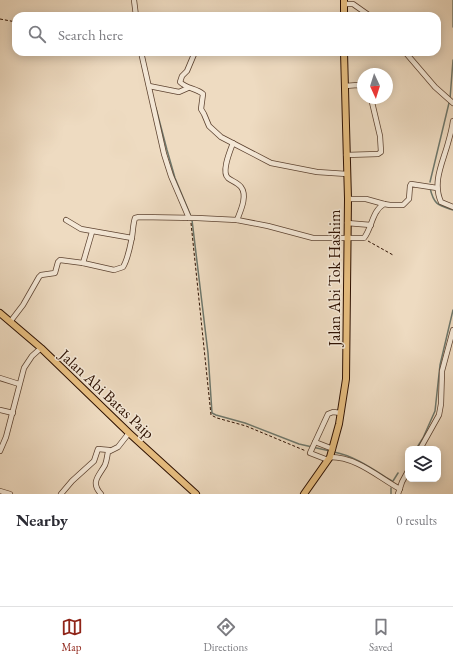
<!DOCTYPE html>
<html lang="en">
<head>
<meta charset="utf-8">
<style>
	:root { --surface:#fff; --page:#f2f2f3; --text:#2b2b33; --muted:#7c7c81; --line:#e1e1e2; --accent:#8f2418 }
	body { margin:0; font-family:"EB Garamond",serif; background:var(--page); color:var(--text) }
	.controls { position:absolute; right:12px; bottom:12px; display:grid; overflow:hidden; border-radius:8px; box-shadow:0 2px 10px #0003 }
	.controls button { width:36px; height:36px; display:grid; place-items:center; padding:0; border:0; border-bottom:1px solid var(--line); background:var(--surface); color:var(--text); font:20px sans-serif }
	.compass { position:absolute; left:357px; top:68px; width:36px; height:36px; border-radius:50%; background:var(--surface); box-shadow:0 2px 10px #0003; rotate:176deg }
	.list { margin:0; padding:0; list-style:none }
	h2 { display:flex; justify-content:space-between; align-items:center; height:52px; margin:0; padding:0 16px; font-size:17px }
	h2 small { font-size:13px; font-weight:400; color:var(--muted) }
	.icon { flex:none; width:22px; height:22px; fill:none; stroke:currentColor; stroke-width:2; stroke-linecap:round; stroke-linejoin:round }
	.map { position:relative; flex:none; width:453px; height:494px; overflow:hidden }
	.search { position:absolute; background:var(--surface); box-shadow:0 2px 10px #0003; left:12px; right:12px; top:12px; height:44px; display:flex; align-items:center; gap:10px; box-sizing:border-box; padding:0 14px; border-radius:12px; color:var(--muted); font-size:15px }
	.sheet { height:112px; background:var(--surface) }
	nav { display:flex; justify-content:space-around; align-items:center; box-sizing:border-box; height:56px; border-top:1px solid var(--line); background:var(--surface); font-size:11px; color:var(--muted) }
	nav a { display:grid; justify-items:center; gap:2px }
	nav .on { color:var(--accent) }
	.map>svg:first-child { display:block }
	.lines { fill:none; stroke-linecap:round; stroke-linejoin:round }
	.stream { stroke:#6e776b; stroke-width:1.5 }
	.minor-casing { stroke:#5d4331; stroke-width:6 }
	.major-casing { stroke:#2d1001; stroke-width:8 }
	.path { stroke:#2d1001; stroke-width:1; stroke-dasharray:3 2; stroke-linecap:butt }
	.minor { stroke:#f4e8d7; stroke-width:4.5 }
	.major { stroke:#e7be80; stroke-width:6 }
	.labels { text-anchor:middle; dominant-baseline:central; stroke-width:3; stroke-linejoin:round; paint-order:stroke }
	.street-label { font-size:16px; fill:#2d1001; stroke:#f4e8d7 }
</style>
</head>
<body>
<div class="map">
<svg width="453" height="494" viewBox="0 0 453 494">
	<rect width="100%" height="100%" fill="#eedbc1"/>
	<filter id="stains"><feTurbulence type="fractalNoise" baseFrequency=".005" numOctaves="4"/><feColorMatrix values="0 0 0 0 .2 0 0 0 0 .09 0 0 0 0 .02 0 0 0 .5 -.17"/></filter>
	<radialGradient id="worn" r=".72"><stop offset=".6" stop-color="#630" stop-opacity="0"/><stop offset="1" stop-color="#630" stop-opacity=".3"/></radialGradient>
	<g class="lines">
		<!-- stream -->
		<g class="stream">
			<path d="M 453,0 L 453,27"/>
			<path d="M 450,99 L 453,60"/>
			<path d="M 156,108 L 167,150 L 175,178 L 190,214"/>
			<path d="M 430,182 L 449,103"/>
			<path d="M 430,188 C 434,205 438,205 453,210"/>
			<path d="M 192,220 L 208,353 L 212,413 L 216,415 L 245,423 L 299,444 L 330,451"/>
			<path d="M 416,449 L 423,438 L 435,411 L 440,365 L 453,310"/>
			<path d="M 334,452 C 355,456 374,470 392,481"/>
			<path d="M 407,463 L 408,462"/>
			<path d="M 393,481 L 398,473"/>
			<path d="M 391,494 L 391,488"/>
		</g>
		<!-- minor casing -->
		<g class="minor-casing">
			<g id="minor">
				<path d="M 134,0 L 136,16"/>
				<path d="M 344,4 L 353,4 L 370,16"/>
				<path d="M 141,52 L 164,154 L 171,176 L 189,218"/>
				<path d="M 195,52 L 187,71 L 182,76 L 180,82 C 187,89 196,88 203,94 L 201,109 L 204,114 L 209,126 L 221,137 L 271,163 L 317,172 L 347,174"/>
				<path d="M 405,52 L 435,87 L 453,103"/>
				<path d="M 149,86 L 179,92 L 188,88"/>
				<path d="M 345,86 L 358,85 L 363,88"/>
				<path d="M 453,121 C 452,129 450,136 448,143 C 443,162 432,182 441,202 L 453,207"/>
				<path d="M 233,143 C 230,151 221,172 228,178 C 232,181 238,183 241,187 C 248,196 240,212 237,220"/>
				<path d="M 346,155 L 378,154 L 381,152 L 380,136 L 371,98"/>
				<path d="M 348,199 L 366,199 L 384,204"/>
				<path d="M 66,220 L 81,229 L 132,238"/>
				<path d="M 347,223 L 371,225"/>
				<path d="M 83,263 L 92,232"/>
				<path d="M 10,322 L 23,305 L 39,277 L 41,275 L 55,273 L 58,262 L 60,260 L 83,263 L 114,270 L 123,267 C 128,259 130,247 132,237 C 133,231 133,224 135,218 L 139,217 L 197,218 L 237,220 L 268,226 L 313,238 L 364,238 C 372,228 372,211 384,204 L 390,205 L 403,205 L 409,199 L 410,186 L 411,184 L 437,188"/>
				<path d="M 0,378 L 19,384"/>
				<path d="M 0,410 L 13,413"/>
				<path d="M 315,442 L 333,449"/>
				<path d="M 420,449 L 439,415 L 441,404 L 442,371 L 453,330"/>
				<path d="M 0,451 L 6,437 L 24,368 L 32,356 L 41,348"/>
				<path d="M 330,457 C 357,457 378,477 400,489"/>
				<path d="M 328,460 L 310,453 L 328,414 L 333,412 L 341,413"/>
				<path d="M 0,491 L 10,494"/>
				<path d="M 61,494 L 72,481 L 94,461 L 98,449 L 109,450"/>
				<path d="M 101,494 C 90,482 99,476 105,465 C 107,460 107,456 108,452 L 118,447 L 129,433"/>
				<path d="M 398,494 L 402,482 L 408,471"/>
			</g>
		</g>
		<!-- major casing -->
		<g class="major-casing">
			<g id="major">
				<path d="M 344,16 L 344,0"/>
				<path d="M 0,313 L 41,348 L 129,433 L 196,494"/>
				<path d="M 304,494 L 330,457 L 339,424 L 346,379 L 348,199 L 344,52"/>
			</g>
		</g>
		<!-- path -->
		<g class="path">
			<path d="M 0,19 L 16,22"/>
			<path d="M 129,52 L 136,53"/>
			<path d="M 191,223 L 211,415 L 217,418 L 246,426 L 306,451"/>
			<path d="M 368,241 L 393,255"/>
		</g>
		<!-- minor -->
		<use href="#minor" class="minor"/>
		<!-- major -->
		<use href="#major" class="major"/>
	</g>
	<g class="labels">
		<!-- street labels -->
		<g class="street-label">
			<text transform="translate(334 278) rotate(-90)">Jalan Abi Tok Hashim</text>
			<text transform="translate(107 394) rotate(43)">Jalan Abi Batas Paip</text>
		</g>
	</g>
	<rect width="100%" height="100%" filter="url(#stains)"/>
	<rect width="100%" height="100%" fill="url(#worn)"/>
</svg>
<div class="controls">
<button><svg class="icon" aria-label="layers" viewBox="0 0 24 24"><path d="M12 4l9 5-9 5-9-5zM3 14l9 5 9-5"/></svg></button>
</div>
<svg class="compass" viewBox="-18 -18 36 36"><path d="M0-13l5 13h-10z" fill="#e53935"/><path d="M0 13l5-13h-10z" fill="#7c7c81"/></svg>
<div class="search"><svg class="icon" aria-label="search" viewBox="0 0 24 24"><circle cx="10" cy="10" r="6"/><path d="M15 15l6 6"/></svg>Search here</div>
</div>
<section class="sheet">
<h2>Nearby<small>0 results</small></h2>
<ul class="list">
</ul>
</section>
<nav>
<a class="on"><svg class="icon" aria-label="map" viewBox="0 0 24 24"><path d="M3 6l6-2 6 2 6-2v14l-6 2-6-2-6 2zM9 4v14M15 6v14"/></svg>Map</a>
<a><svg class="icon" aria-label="directions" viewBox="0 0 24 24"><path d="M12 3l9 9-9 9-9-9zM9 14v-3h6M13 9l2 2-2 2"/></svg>Directions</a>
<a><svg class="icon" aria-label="saved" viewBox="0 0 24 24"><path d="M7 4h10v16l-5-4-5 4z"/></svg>Saved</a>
</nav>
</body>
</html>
